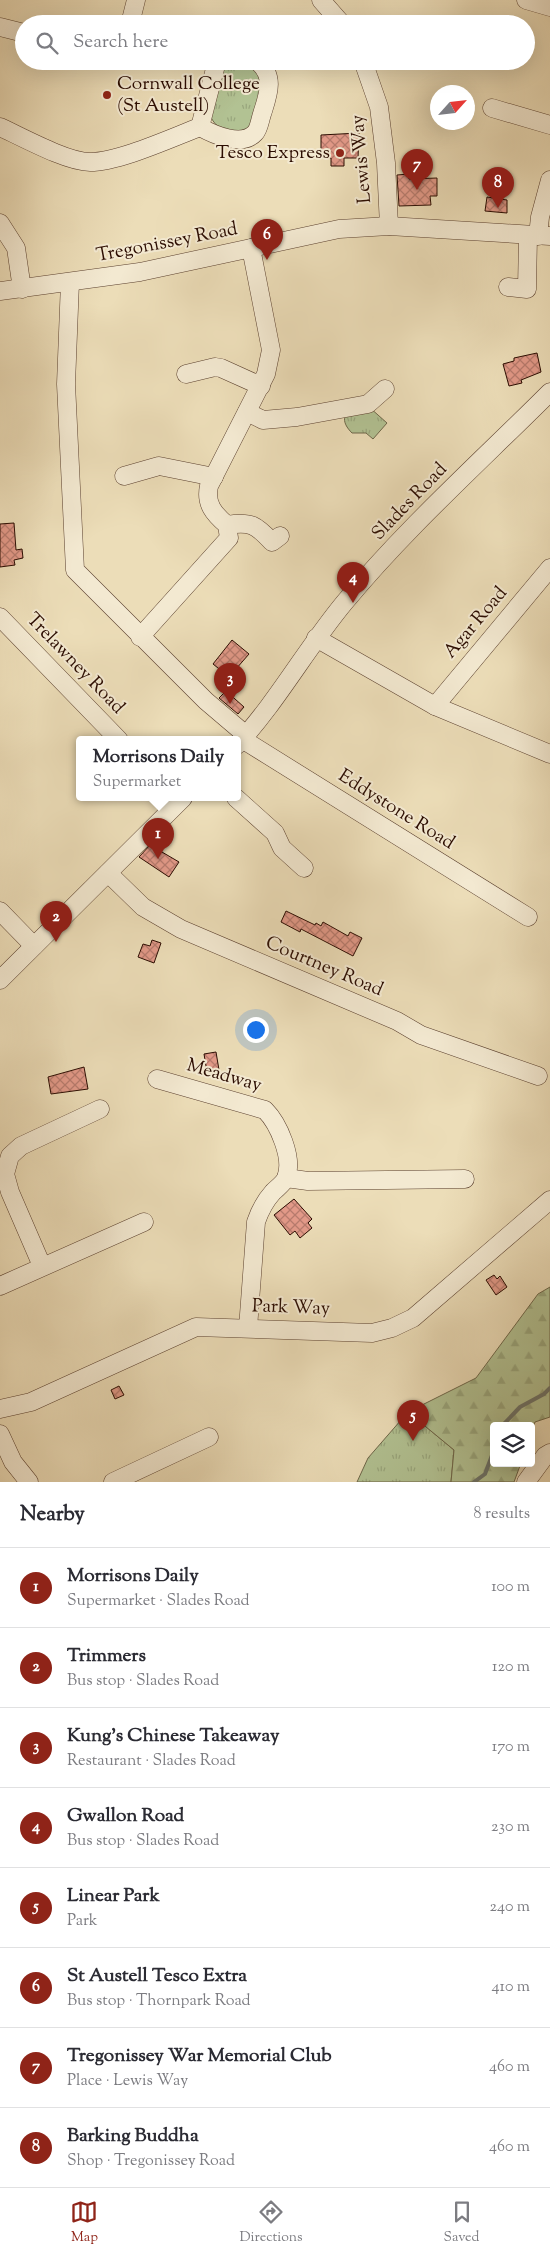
<!DOCTYPE html>
<html lang="en">
<head>
<meta charset="utf-8">
<style>
	:root { --surface:#fff; --page:#f2f2f3; --text:#2b2b33; --muted:#7c7c81; --line:#e1e1e2; --accent:#8f2418 }
	body { margin:0; font-family:"Sorts Mill Goudy",serif; background:var(--page); color:var(--text) }
	.controls { position:absolute; right:15px; bottom:15px; display:grid; overflow:hidden; border-radius:5px; box-shadow:0 5px 20px #0002 }
	.controls button { width:45px; height:45px; display:grid; place-items:center; padding:0; border:0; border-bottom:1px solid var(--line); background:var(--surface); color:var(--text); font:25px sans-serif }
	.compass { position:absolute; left:430px; top:85px; width:45px; height:45px; border-radius:50%; background:var(--surface); box-shadow:0 5px 20px #0002; rotate:63deg }
	.you { position:absolute; left:255px; top:1029px; width:18px; height:18px; margin:-12px; border:4px solid #fff; border-radius:50%; background:#1a73e8; box-shadow:0 0 0 8px #1a73e833 }
	.badge { display:grid; place-items:center; width:32px; height:32px; border-radius:50%; background:var(--accent); color:#fff; font-size:16px; font-weight:700 }
	.pin { position:absolute; translate:-50% -41px; filter:drop-shadow(0 1px 2px #0008) }
	.pin::after { content:''; position:absolute; top:26px; width:18px; height:15px; background:inherit; clip-path:polygon(0 0,100% 0,50% 100%) }
	.popup { position:absolute; left:76px; top:736px; width:165px; height:65px; box-sizing:border-box; display:grid; place-content:center; border-radius:5px; background:var(--surface); filter:drop-shadow(0 1px 4px #0005); font-size:16px; white-space:nowrap; color:var(--muted) }
	.popup b { font-size:19px; color:var(--text) }
	.popup::after { content:''; position:absolute; left:50%; top:100%; margin-left:-10px; border:10px solid transparent; border-top-color:var(--surface) }
	.list { margin:0; padding:0; list-style:none }
	h2 { display:flex; justify-content:space-between; align-items:center; height:65px; margin:0; padding:0 20px; font-size:21px }
	h2 small { font-size:16px; font-weight:400; color:var(--muted) }
	.list li { display:grid; grid-template-columns:32px 1fr auto; gap:15px; align-items:center; box-sizing:border-box; height:80px; padding:0 20px; border-top:1px solid var(--line) }
	.list b { display:block; font-size:19px; white-space:nowrap }
	.list p { margin:0; font-size:16px; white-space:nowrap; color:var(--muted) }
	.list em { font-size:16px; font-style:normal; color:var(--muted) }
	.icon { flex:none; width:28px; height:28px; fill:none; stroke:currentColor; stroke-width:2; stroke-linecap:round; stroke-linejoin:round }
	.map { position:relative; flex:none; width:550px; height:1482px; overflow:hidden }
	.search { position:absolute; background:var(--surface); box-shadow:0 5px 20px #0002; left:15px; right:15px; top:15px; height:55px; display:flex; align-items:center; gap:12px; box-sizing:border-box; padding:0 18px; border-radius:28px; color:var(--muted); font-size:19px }
	.sheet { height:705px; background:var(--surface) }
	nav { display:flex; justify-content:space-around; align-items:center; box-sizing:border-box; height:70px; border-top:1px solid var(--line); background:var(--surface); font-size:14px; color:var(--muted) }
	nav a { display:grid; justify-items:center; gap:2px }
	nav .on { color:var(--accent) }
	.map>svg:first-child { display:block }
	.grass { fill:url(#grass-tufts); stroke:#6e674a }
	.forest { fill:url(#forest-firs); stroke:#6e674a }
	.lines { fill:none; stroke-linecap:round; stroke-linejoin:round }
	.stream { stroke:#6d756c; stroke-width:4 }
	.building { fill:url(#building-cross-hatch); stroke:#2b0c01 }
	.minor-casing { stroke:#5b402f; stroke-width:19 }
	.minor { stroke:#f3e9d1; stroke-width:18 }
	.poi-dot { fill:#8f2418; stroke:#f3e9d1; stroke-width:2 }
	.labels { text-anchor:middle; dominant-baseline:central; stroke-width:4; stroke-linejoin:round; paint-order:stroke }
	.poi-label { font-size:19px; fill:#2b0c01; stroke:#f3e9d1; text-anchor:start }
	.street-label { font-size:19px; fill:#2b0c01; stroke:#f3e9d1 }
</style>
</head>
<body>
<div class="map">
<svg width="550" height="1482" viewBox="0 0 550 1482">
	<defs>
		<pattern id="grass-tufts" width="24" height="20" patternUnits="userSpaceOnUse" patternTransform="scale(1.25)"><rect width="24" height="20" fill="#b2c293"/><path d="M3 7l-1-3M5 7V3M7 7l1-3M15 17l-1-3M17 17v-4M19 17l1-3" fill="none" stroke="#99a67d"/></pattern>
		<pattern id="forest-firs" width="22" height="20" patternUnits="userSpaceOnUse" patternTransform="scale(1.25)"><rect width="22" height="20" fill="#b2c293"/><path d="M5 1l3.5 6h-7zM16 11l3.5 6h-7z" fill="#99a67d"/></pattern>
		<pattern id="building-cross-hatch" width="8" height="8" patternUnits="userSpaceOnUse" patternTransform="scale(1.25)"><rect width="8" height="8" fill="#e29988"/><path d="M0 0l8 8M0 8l8-8" fill="none" stroke="#b77b6d"/></pattern>
	</defs>
	<rect width="100%" height="100%" fill="#ecddb8"/>
	<filter id="stains"><feTurbulence type="fractalNoise" baseFrequency=".004" numOctaves="4"/><feColorMatrix values="0 0 0 0 .2 0 0 0 0 .09 0 0 0 0 .02 0 0 0 .5 -.17"/></filter>
	<radialGradient id="worn" r=".72"><stop offset=".6" stop-color="#630" stop-opacity="0"/><stop offset="1" stop-color="#630" stop-opacity=".3"/></radialGradient>
	<!-- grass -->
	<g class="grass">
		<path d="M 223,61 C 246,61 252,58 264,80 L 249,130 C 232,131 217,133 210,115 Z"/>
		<path d="M 369,407 L 387,423 L 373,439 L 366,433 L 352,433 C 347,428 343,422 345,416 Z"/>
		<path d="M 408,1412 L 454,1450 L 451,1482 L 357,1482 L 368,1458 Z"/>
	</g>
	<!-- forest -->
	<path class="forest" d="M 550,1287 L 550,1417 L 535,1422 L 531,1432 L 531,1426 L 494,1426 L 494,1463 L 521,1463 L 514,1482 L 451,1482 L 454,1450 L 408,1412 L 476,1378 L 538,1294 Z"/>
	<g class="lines">
		<!-- stream -->
		<g class="stream">
			<path d="M 502,1426 L 520,1407 L 544,1394 L 550,1388"/>
			<path d="M 474,1482 L 485,1474 L 494,1450"/>
		</g>
	</g>
	<!-- building -->
	<g class="building">
		<path d="M 359,133 L 358,158 L 344,158 L 344,166 L 331,166 L 331,158 L 321,158 L 321,135 Z"/>
		<path d="M 409,174 L 409,179 L 437,178 L 437,196 L 430,196 L 431,205 L 399,206 L 397,175 Z"/>
		<path d="M 487,197 L 507,200 L 507,213 L 485,211 Z"/>
		<path d="M 537,353 L 541,372 L 521,380 L 522,383 L 509,386 L 503,364 L 514,361 L 514,358 Z"/>
		<path d="M 14,523 L 16,550 L 22,549 L 23,558 L 14,560 L 15,565 L 0,567 L 0,524 Z"/>
		<path d="M 232,640 L 249,654 L 229,677 L 213,664 Z"/>
		<path d="M 226,691 L 244,707 L 238,714 L 219,698 Z"/>
		<path d="M 150,845 L 179,862 L 169,877 L 139,857 Z"/>
		<path d="M 286,911 L 315,925 L 316,923 L 321,926 L 323,922 L 348,936 L 350,932 L 362,938 L 353,956 L 301,929 L 300,932 L 281,922 Z"/>
		<path d="M 152,940 L 161,943 L 154,963 L 138,957 L 143,944 L 150,946 Z"/>
		<path d="M 216,1052 L 219,1070 L 207,1072 L 204,1054 Z"/>
		<path d="M 84,1067 L 88,1089 L 51,1094 L 48,1077 Z"/>
		<path d="M 294,1199 L 312,1219 L 308,1223 L 312,1228 L 300,1238 L 295,1231 L 290,1235 L 274,1215 Z"/>
		<path d="M 494,1275 L 497,1279 L 500,1276 L 507,1287 L 496,1295 L 486,1280 Z"/>
		<path d="M 119,1386 L 124,1395 L 115,1399 L 111,1390 Z"/>
	</g>
	<g class="lines">
		<!-- minor casing -->
		<g class="minor-casing">
			<g id="minor">
				<path d="M 321,0 L 342,24"/>
				<path d="M 526,0 L 550,7"/>
				<path d="M 130,24 L 136,0"/>
				<path d="M 0,27 L 24,33"/>
				<path d="M 363,61 L 379,107 L 386,163 L 389,226"/>
				<path d="M 492,108 L 550,125"/>
				<path d="M 0,127 C 22,137 67,162 90,162 C 119,162 171,138 200,127"/>
				<path d="M 200,127 C 214,135 242,147 255,133 C 259,129 260,120 262,114 C 268,95 276,76 257,61"/>
				<path d="M 200,127 L 217,61"/>
				<path d="M 0,223 L 16,248 L 22,289"/>
				<path d="M 538,236 L 540,217 L 550,180"/>
				<path d="M 70,282 L 66,384 L 75,570 L 206,701 L 246,735"/>
				<path d="M 508,287 L 527,289 L 528,236"/>
				<path d="M 0,291 L 140,272 L 339,229 L 389,226 L 550,236"/>
				<path d="M 186,374 L 215,367 L 221,368 L 261,386"/>
				<path d="M 247,412 L 263,420 L 297,417 L 368,404 L 385,389"/>
				<path d="M 124,476 L 159,466 L 214,477"/>
				<path d="M 227,525 C 251,521 256,525 272,542 L 280,536"/>
				<path d="M 0,617 L 119,740"/>
				<path d="M 140,637 L 229,538 L 227,525 C 214,514 205,504 209,486 L 266,374 L 271,350 L 251,248"/>
				<path d="M 316,638 L 435,706 L 550,754"/>
				<path d="M 435,706 L 550,568"/>
				<path d="M 242,739 L 528,917"/>
				<path d="M 237,745 C 277,702 306,649 344,603 C 406,528 481,461 550,392"/>
				<path d="M 236,798 L 275,833 L 282,848 L 304,868"/>
				<path d="M 108,873 L 143,907 L 181,929 L 397,1021 L 421,1035 L 538,1076"/>
				<path d="M 0,911 L 34,946"/>
				<path d="M 0,980 L 183,798"/>
				<path d="M 157,1079 L 265,1110 C 278,1123 294,1158 286,1178 C 284,1183 277,1188 273,1192 C 264,1202 260,1210 256,1222 L 248,1328"/>
				<path d="M 286,1178 L 308,1181 L 465,1179"/>
				<path d="M 42,1266 L 10,1192 L 5,1174 L 10,1156 L 21,1146 L 100,1109"/>
				<path d="M 0,1286 L 144,1222"/>
				<path d="M 0,1409 L 31,1402 L 196,1327 L 372,1333 L 392,1328 L 413,1318 L 550,1200"/>
				<path d="M 0,1434 L 13,1462 L 29,1482"/>
				<path d="M 113,1482 L 209,1437"/>
				<path d="M 526,1482 L 545,1456 L 550,1453"/>
			</g>
		</g>
		<!-- minor -->
		<use href="#minor" class="minor"/>
	</g>
	<!-- markers -->
	<g class="poi-dot">
		<circle cx="107" cy="95" r="5"/>
		<circle cx="340" cy="153" r="5"/>
	</g>
	<g class="labels">
		<!-- poi labels -->
		<g class="poi-label">
			<text x="117" y="84">Cornwall College<tspan x="117" dy="22">(St Austell)</tspan></text>
			<text x="330" y="153" text-anchor="end">Tesco Express</text>
		</g>
		<!-- street labels -->
		<g class="street-label">
			<text transform="translate(362 159) rotate(-95)">Lewis Way</text>
			<text transform="translate(167 243) rotate(-11)">Tregonissey Road</text>
			<text transform="translate(410 502) rotate(-46)">Slades Road</text>
			<text transform="translate(476 623) rotate(-50)">Agar Road</text>
			<text transform="translate(75 664) rotate(46)">Trelawney Road</text>
			<text transform="translate(396 810) rotate(32)">Eddystone Road</text>
			<text transform="translate(324 967) rotate(23)">Courtney Road</text>
			<text transform="translate(224 1076) rotate(16)">Meadway</text>
			<text transform="translate(291 1308) rotate(2)">Park Way</text>
		</g>
	</g>
	<rect width="100%" height="100%" filter="url(#stains)"/>
	<rect width="100%" height="100%" fill="url(#worn)"/>
</svg>
<div class="controls">
<button><svg class="icon" aria-label="layers" viewBox="0 0 24 24"><path d="M12 4l9 5-9 5-9-5zM3 14l9 5 9-5"/></svg></button>
</div>
<svg class="compass" viewBox="-18 -18 36 36"><path d="M0-13l5 13h-10z" fill="#e53935"/><path d="M0 13l5-13h-10z" fill="#7c7c81"/></svg>
<div class="you"></div>
<div class="pin badge" style="left:158px;top:859px">1</div>
<div class="popup"><b>Morrisons Daily</b>Supermarket</div>
<div class="pin badge" style="left:56px;top:942px">2</div>
<div class="pin badge" style="left:230px;top:704px">3</div>
<div class="pin badge" style="left:353px;top:603px">4</div>
<div class="pin badge" style="left:413px;top:1441px">5</div>
<div class="pin badge" style="left:267px;top:260px">6</div>
<div class="pin badge" style="left:417px;top:190px">7</div>
<div class="pin badge" style="left:498px;top:208px">8</div>
<div class="search"><svg class="icon" aria-label="search" viewBox="0 0 24 24"><circle cx="10" cy="10" r="6"/><path d="M15 15l6 6"/></svg>Search here</div>
</div>
<section class="sheet">
<h2>Nearby<small>8 results</small></h2>
<ul class="list">
<li><span class="badge">1</span><div><b>Morrisons Daily</b><p>Supermarket · Slades Road</p></div><em>100 m</em></li>
<li><span class="badge">2</span><div><b>Trimmers</b><p>Bus stop · Slades Road</p></div><em>120 m</em></li>
<li><span class="badge">3</span><div><b>Kung's Chinese Takeaway</b><p>Restaurant · Slades Road</p></div><em>170 m</em></li>
<li><span class="badge">4</span><div><b>Gwallon Road</b><p>Bus stop · Slades Road</p></div><em>230 m</em></li>
<li><span class="badge">5</span><div><b>Linear Park</b><p>Park</p></div><em>240 m</em></li>
<li><span class="badge">6</span><div><b>St Austell Tesco Extra</b><p>Bus stop · Thornpark Road</p></div><em>410 m</em></li>
<li><span class="badge">7</span><div><b>Tregonissey War Memorial Club</b><p>Place · Lewis Way</p></div><em>460 m</em></li>
<li><span class="badge">8</span><div><b>Barking Buddha</b><p>Shop · Tregonissey Road</p></div><em>460 m</em></li>
</ul>
</section>
<nav>
<a class="on"><svg class="icon" aria-label="map" viewBox="0 0 24 24"><path d="M3 6l6-2 6 2 6-2v14l-6 2-6-2-6 2zM9 4v14M15 6v14"/></svg>Map</a>
<a><svg class="icon" aria-label="directions" viewBox="0 0 24 24"><path d="M12 3l9 9-9 9-9-9zM9 14v-3h6M13 9l2 2-2 2"/></svg>Directions</a>
<a><svg class="icon" aria-label="saved" viewBox="0 0 24 24"><path d="M7 4h10v16l-5-4-5 4z"/></svg>Saved</a>
</nav>
</body>
</html>
